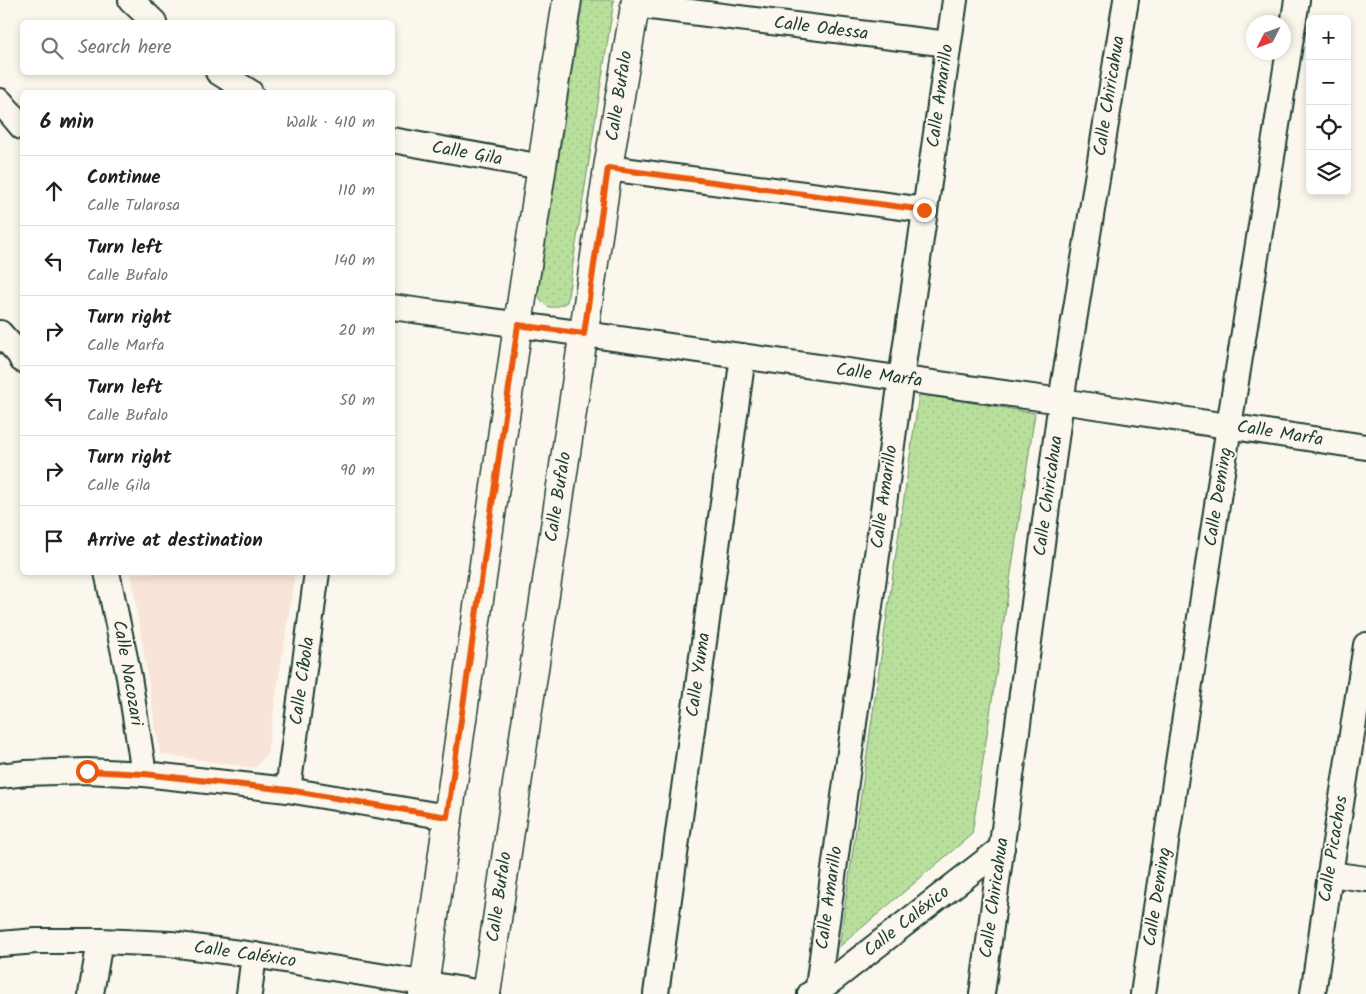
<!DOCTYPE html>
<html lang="en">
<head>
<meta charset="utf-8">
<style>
	:root { --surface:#fff; --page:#f6f6f6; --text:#202124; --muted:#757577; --line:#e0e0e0 }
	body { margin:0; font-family:Kalam,sans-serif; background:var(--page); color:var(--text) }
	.controls { position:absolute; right:15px; top:15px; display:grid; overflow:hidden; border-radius:8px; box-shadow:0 2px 8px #0003 }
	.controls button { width:45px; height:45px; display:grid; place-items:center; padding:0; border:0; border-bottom:1px solid var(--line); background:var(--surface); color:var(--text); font:25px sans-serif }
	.compass { position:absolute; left:1246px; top:15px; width:45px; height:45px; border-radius:50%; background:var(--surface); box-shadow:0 2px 8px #0003; rotate:228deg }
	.stop { position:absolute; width:15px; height:15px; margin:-11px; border:4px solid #ea580c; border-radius:50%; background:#fff }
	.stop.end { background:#ea580c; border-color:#fff; box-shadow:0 1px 5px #0008 }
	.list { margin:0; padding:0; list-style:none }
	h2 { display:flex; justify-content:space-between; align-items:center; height:65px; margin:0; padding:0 20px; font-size:21px }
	h2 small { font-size:16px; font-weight:400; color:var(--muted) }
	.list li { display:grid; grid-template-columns:32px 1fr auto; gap:15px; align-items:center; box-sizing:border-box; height:70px; padding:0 20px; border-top:1px solid var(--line) }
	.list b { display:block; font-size:19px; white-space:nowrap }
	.list p { margin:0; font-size:16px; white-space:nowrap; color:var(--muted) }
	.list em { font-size:16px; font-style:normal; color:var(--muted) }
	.icon { flex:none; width:28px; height:28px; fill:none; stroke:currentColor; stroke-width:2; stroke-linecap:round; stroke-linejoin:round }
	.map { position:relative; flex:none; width:1366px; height:994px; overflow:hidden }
	.search { position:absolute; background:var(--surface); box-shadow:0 2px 8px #0003; left:20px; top:20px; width:375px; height:55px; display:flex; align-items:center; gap:12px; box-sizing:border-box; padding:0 18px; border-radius:8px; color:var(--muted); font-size:19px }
	.panel { position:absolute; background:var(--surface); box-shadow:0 2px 8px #0003; left:20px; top:90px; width:375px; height:485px; border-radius:8px }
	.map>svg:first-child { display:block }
	.built { fill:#f8e4d8 }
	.grass { fill:url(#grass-dots); stroke:#6c8e68 }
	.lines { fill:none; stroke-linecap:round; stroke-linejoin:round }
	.street-casing { stroke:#1f3d34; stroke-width:28 }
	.secondary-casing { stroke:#1f3d34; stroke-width:31 }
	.street { stroke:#fbf7ec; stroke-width:24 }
	.secondary { stroke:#fbf7ec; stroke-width:28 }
	.route { stroke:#ea580c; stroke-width:6 }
	.labels { text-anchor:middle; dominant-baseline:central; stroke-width:4; stroke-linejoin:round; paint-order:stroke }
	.street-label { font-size:18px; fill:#1f3d34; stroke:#fbf7ec }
</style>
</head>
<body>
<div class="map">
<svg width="1366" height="994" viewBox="0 0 1366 994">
	<defs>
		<pattern id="grass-dots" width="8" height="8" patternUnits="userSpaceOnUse" patternTransform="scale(1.25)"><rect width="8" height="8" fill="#b8e09c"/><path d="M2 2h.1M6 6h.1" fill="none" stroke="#9ec187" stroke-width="1.8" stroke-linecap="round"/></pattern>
	</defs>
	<rect width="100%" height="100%" fill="#fbf7ec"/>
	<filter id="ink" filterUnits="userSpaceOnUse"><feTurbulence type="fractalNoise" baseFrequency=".02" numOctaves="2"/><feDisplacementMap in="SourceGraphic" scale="10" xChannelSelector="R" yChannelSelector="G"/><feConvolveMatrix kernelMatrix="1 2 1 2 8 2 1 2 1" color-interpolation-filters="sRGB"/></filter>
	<g filter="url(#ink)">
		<!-- built -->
		<path class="built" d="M 131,573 L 295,573 L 267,754 L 255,768 L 160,754 Z"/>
		<!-- grass -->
		<g class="grass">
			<path d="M 583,0 L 614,0 L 567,302 C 552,310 546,310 538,294 Z"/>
			<path d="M 919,394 L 1035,413 L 972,834 L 839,947 Z"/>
		</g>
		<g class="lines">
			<!-- street casing -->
			<g class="street-casing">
				<g id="street">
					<path d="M 131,0 L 154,22"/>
					<path d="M 635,5 L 948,44"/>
					<path d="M 218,72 L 250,92"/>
					<path d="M 0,101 L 22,127"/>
					<path d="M 392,140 L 542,167"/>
					<path d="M 608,168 L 924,210"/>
					<path d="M 392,307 L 1061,401 L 1366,447"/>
					<path d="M 0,333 L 19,354 L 22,360"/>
					<path d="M 107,572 L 129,677 L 144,774"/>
					<path d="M 0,776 L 26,773 L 87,771 L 144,774 L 288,790 L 447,817"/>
					<path d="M 288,790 L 317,572"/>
					<path d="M 1330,874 L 1366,879"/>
					<path d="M 0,944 L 36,941 L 100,941 L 171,944 L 254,955 L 488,994"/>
					<path d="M 91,994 L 100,941"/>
					<path d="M 249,994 L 254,955"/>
					<path d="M 656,994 L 743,356"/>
					<path d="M 810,994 L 817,991 L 835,978 L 1002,848"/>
					<path d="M 817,994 L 901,379 L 955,0"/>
					<path d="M 982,994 L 1061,401 L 1126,0"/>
					<path d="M 1143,994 L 1229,426 L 1297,0"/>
					<path d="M 1313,994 L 1330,874 L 1366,645"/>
				</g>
			</g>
			<!-- secondary casing -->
			<g class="secondary-casing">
				<g id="secondary">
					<path d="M 423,994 L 518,325 L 567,0"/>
					<path d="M 486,994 L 608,168 L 636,0"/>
				</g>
			</g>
			<!-- street -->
			<use href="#street" class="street"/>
			<!-- secondary -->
			<use href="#secondary" class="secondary"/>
		</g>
	</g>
	<g class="lines" filter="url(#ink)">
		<!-- route -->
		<path class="route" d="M 87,771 L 144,774 L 288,790 L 447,817 L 518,325 L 584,334 L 608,168 L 924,210"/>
	</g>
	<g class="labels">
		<!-- street labels -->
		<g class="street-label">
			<text transform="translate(821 29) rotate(7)">Calle Odessa</text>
			<text transform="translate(620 96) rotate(-81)">Calle Bufalo</text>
			<text transform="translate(941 96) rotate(-82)">Calle Amarillo</text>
			<text transform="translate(1110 96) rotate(-81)">Calle Chiricahua</text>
			<text transform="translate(467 154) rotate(10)">Calle Gila</text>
			<text transform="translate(879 376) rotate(8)">Calle Marfa</text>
			<text transform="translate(1280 434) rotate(9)">Calle Marfa</text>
			<text transform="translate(1049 496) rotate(-82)">Calle Chiricahua</text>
			<text transform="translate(559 497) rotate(-81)">Calle Bufalo</text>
			<text transform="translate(885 497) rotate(-82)">Calle Amarillo</text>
			<text transform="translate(1219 497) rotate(-81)">Calle Deming</text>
			<text transform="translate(127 673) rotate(80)">Calle Nacozari</text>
			<text transform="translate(699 675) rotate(-82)">Calle Yuma</text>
			<text transform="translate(303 681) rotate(-82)">Calle Cíbola</text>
			<text transform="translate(1334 849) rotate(-81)">Calle Picachos</text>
			<text transform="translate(500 897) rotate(-82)">Calle Bufalo</text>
			<text transform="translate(1158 897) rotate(-81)">Calle Deming</text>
			<text transform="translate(830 898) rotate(-82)">Calle Amarillo</text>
			<text transform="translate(995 898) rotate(-82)">Calle Chiricahua</text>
			<text transform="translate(907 922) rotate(-38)">Calle Caléxico</text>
			<text transform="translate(245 955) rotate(8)">Calle Caléxico</text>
		</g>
	</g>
</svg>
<div class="controls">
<button>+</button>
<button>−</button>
<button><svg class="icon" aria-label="locate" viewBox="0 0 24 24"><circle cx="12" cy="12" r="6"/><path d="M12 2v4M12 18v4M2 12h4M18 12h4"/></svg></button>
<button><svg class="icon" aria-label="layers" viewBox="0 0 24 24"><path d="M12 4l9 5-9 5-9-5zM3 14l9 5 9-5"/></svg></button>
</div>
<svg class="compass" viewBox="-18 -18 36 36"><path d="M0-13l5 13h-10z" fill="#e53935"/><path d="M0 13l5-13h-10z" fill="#757577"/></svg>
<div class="stop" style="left:87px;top:771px"></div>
<div class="stop end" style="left:924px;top:210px"></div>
<div class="search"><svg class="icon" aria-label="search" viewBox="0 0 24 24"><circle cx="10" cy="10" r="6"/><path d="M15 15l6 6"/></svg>Search here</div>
<section class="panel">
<h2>6 min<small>Walk · 410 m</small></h2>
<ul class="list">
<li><svg class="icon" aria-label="ahead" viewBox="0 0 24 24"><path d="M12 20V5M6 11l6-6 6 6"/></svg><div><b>Continue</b><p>Calle Tularosa</p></div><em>110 m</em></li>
<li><svg class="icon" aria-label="left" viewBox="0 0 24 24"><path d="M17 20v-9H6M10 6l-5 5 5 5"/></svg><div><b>Turn left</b><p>Calle Bufalo</p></div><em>140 m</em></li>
<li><svg class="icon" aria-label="right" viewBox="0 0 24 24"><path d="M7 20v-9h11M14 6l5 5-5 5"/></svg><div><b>Turn right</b><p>Calle Marfa</p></div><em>20 m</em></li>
<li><svg class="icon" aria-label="left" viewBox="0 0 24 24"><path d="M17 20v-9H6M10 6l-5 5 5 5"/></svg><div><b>Turn left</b><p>Calle Bufalo</p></div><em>50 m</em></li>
<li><svg class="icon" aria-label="right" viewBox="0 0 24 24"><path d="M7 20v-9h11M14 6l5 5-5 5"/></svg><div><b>Turn right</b><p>Calle Gila</p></div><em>90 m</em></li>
<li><svg class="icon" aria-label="arrive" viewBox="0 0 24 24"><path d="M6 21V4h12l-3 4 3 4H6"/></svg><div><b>Arrive at destination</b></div></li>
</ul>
</section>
</div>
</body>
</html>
